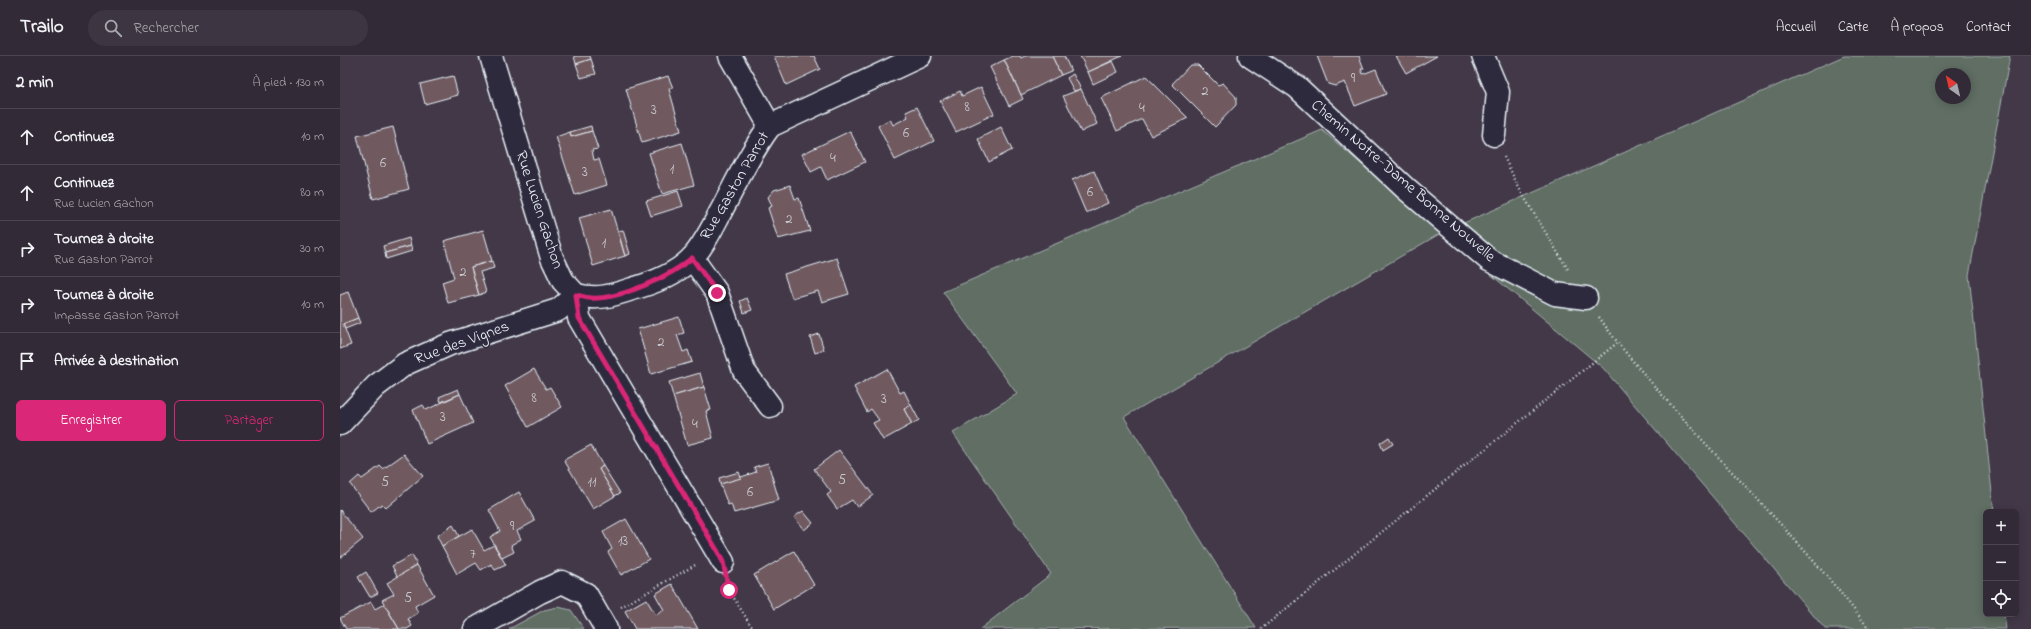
<!DOCTYPE html>
<html lang="fr">
<head>
<meta charset="utf-8">
<style>
	:root { --surface:#322a36; --page:#3d3642; --text:#f1f3f6; --muted:#a8a7ad; --line:#4d4651; --accent:#db2777 }
	body { margin:0; font-family:"Indie Flower",sans-serif; background:var(--page); color:var(--text) }
	.controls { position:absolute; right:12px; bottom:12px; display:grid; overflow:hidden; border-radius:6px; box-shadow:0 2px 10px #0003 }
	.controls button { width:36px; height:36px; display:grid; place-items:center; padding:0; border:0; border-bottom:1px solid var(--line); background:var(--surface); color:var(--text); font:20px sans-serif }
	.compass { position:absolute; left:1595px; top:12px; width:36px; height:36px; border-radius:50%; background:var(--surface); box-shadow:0 2px 10px #0003; rotate:326deg }
	.stop { position:absolute; width:12px; height:12px; margin:-9px; border:3px solid #db2777; border-radius:50%; background:#fff }
	.stop.end { background:#db2777; border-color:#fff; box-shadow:0 1px 4px #0008 }
	.list { margin:0; padding:0; list-style:none }
	h2 { display:flex; justify-content:space-between; align-items:center; height:52px; margin:0; padding:0 16px; font-size:17px }
	h2 small { font-size:13px; font-weight:400; color:var(--muted) }
	.list li { display:grid; grid-template-columns:26px 1fr auto; gap:12px; align-items:center; box-sizing:border-box; height:56px; padding:0 16px; border-top:1px solid var(--line) }
	.list b { display:block; font-size:15px; white-space:nowrap }
	.list p { margin:0; font-size:13px; white-space:nowrap; color:var(--muted) }
	.list em { font-size:13px; font-style:normal; color:var(--muted) }
	.actions { display:flex; gap:8px; padding:12px 16px }
	.actions a { flex:1; padding:9px 0; border:1px solid var(--accent); border-radius:6px; text-align:center; font-size:14px; color:var(--accent) }
	.actions .main { background:var(--accent); color:#fff }
	.icon { flex:none; width:22px; height:22px; fill:none; stroke:currentColor; stroke-width:2; stroke-linecap:round; stroke-linejoin:round }
	.map { position:relative; flex:none; width:1691px; height:573px; overflow:hidden }
	header { display:flex; align-items:center; gap:24px; box-sizing:border-box; height:56px; padding:0 20px; background:var(--surface); border-bottom:1px solid var(--line) }
	header strong { font-size:19px }
	nav { display:flex; gap:22px; margin-inline-start:auto; font-size:14px }
	.search { width:280px; height:36px; background:var(--page); display:flex; align-items:center; gap:10px; box-sizing:border-box; padding:0 14px; border-radius:22px; color:var(--muted); font-size:15px }
	main { display:flex }
	aside { flex:1; background:var(--surface) }
	.map>svg:first-child { display:block }
	.green { fill:#606e64; stroke:#a4b0ae; fill-rule:evenodd }
	.building { fill:#705a60; stroke:#e8f1f8 }
	.lines { fill:none; stroke-linecap:round; stroke-linejoin:round }
	.minor-casing { stroke:#e8f1f8; stroke-width:25 }
	.path { stroke:#e8f1f8; stroke-width:2.5; stroke-dasharray:1 3; stroke-linecap:butt }
	.minor { stroke:#2f2a3d; stroke-width:22 }
	.route { stroke:#db2777; stroke-width:5 }
	.labels { text-anchor:middle; dominant-baseline:central; stroke-width:3; stroke-linejoin:round; paint-order:stroke }
	.number-label { font-size:14px; fill:#cacbd2 }
	.street-label { font-size:16px; fill:#e8f1f8; stroke:#2f2a3d }
</style>
</head>
<body>
<header>
<strong>Trailo</strong>
<div class="search"><svg class="icon" aria-label="search" viewBox="0 0 24 24"><circle cx="10" cy="10" r="6"/><path d="M15 15l6 6"/></svg>Rechercher</div>
<nav><a>Accueil</a><a>Carte</a><a>À propos</a><a>Contact</a></nav>
</header>
<main>
<aside>
<h2>2 min<small>À pied · 130 m</small></h2>
<ul class="list">
<li><svg class="icon" aria-label="ahead" viewBox="0 0 24 24"><path d="M12 20V5M6 11l6-6 6 6"/></svg><div><b>Continuez</b></div><em>10 m</em></li>
<li><svg class="icon" aria-label="ahead" viewBox="0 0 24 24"><path d="M12 20V5M6 11l6-6 6 6"/></svg><div><b>Continuez</b><p>Rue Lucien Gachon</p></div><em>80 m</em></li>
<li><svg class="icon" aria-label="right" viewBox="0 0 24 24"><path d="M7 20v-9h11M14 6l5 5-5 5"/></svg><div><b>Tournez à droite</b><p>Rue Gaston Parrot</p></div><em>30 m</em></li>
<li><svg class="icon" aria-label="right" viewBox="0 0 24 24"><path d="M7 20v-9h11M14 6l5 5-5 5"/></svg><div><b>Tournez à droite</b><p>Impasse Gaston Parrot</p></div><em>10 m</em></li>
<li><svg class="icon" aria-label="arrive" viewBox="0 0 24 24"><path d="M6 21V4h12l-3 4 3 4H6"/></svg><div><b>Arrivée à destination</b></div></li>
</ul>
<div class="actions"><a class="main">Enregistrer</a><a>Partager</a></div>
</aside>
<div class="map">
<svg width="1691" height="573" viewBox="0 0 1691 573">
	<rect width="100%" height="100%" fill="#423848"/>
	<filter id="ink" filterUnits="userSpaceOnUse"><feTurbulence type="fractalNoise" baseFrequency=".025" numOctaves="2"/><feDisplacementMap in="SourceGraphic" scale="8" xChannelSelector="R" yChannelSelector="G"/><feConvolveMatrix kernelMatrix="1 2 1 2 8 2 1 2 1" color-interpolation-filters="sRGB"/></filter>
	<g filter="url(#ink)">
		<!-- green -->
		<g class="green">
			<path d="M 1504,0 L 1670,0 L 1629,219 L 1654,456 L 1646,456 L 1646,558 L 1664,558 L 1666,573 L 1485,573 L 1263,312 L 1101,177 L 784,361 L 916,572 L 640,573 L 711,518 L 613,377 L 677,338 L 603,236 L 982,74 L 1101,177 ZM 1601,18 L 1625,18 L 1625,42 L 1601,42 Z"/>
			<path d="M 218,551 L 231,554 L 244,573 L 169,573 L 204,554 Z"/>
		</g>
		<!-- building -->
		<g class="building">
			<path d="M 234,0 L 250,0 L 251,3 L 236,8 Z"/>
			<path d="M 434,0 L 474,0 L 480,13 L 446,29 Z"/>
			<path d="M 673,0 L 680,0 L 681,2 L 685,0 L 712,0 L 721,19 L 681,39 L 664,4 Z"/>
			<path d="M 712,0 L 724,0 L 731,15 L 721,19 Z"/>
			<path d="M 740,0 L 782,0 L 748,16 Z"/>
			<path d="M 977,0 L 1019,0 L 1024,13 L 1021,13 L 1023,18 L 1036,13 L 1046,38 L 1015,50 L 1005,26 L 995,30 L 988,28 Z"/>
			<path d="M 1056,0 L 1097,0 L 1066,17 Z"/>
			<path d="M 251,3 L 256,18 L 241,22 L 236,8 Z"/>
			<path d="M 664,4 L 683,43 L 669,50 L 650,11 Z"/>
			<path d="M 773,5 L 778,16 L 753,28 L 748,16 Z"/>
			<path d="M 850,9 L 858,9 L 878,29 L 883,27 L 896,41 L 896,49 L 875,71 L 832,28 Z"/>
			<path d="M 733,18 L 741,33 L 734,35 L 727,22 Z"/>
			<path d="M 113,20 L 118,39 L 85,48 L 80,28 Z"/>
			<path d="M 328,20 L 333,32 L 329,33 L 341,75 L 302,87 L 286,33 Z"/>
			<path d="M 806,20 L 848,62 L 811,80 L 802,63 L 777,75 L 761,42 Z"/>
			<path d="M 641,31 L 654,58 L 616,76 L 600,45 L 620,35 L 622,40 Z"/>
			<path d="M 741,33 L 757,68 L 741,76 L 723,40 Z"/>
			<path d="M 577,51 L 594,85 L 555,104 L 538,70 L 550,63 L 553,69 L 568,61 L 566,56 Z"/>
			<path d="M 251,70 L 252,75 L 231,81 L 230,76 Z"/>
			<path d="M 53,71 L 69,133 L 33,143 L 17,80 Z"/>
			<path d="M 661,71 L 672,94 L 649,106 L 638,83 Z"/>
			<path d="M 252,75 L 258,93 L 252,94 L 254,104 L 259,103 L 267,129 L 235,139 L 216,81 L 230,76 L 231,81 Z"/>
			<path d="M 510,75 L 525,106 L 487,124 L 481,111 L 471,116 L 462,98 Z"/>
			<path d="M 342,87 L 354,129 L 322,138 L 309,97 Z"/>
			<path d="M 754,115 L 768,147 L 746,157 L 732,124 Z"/>
			<path d="M 450,129 L 455,143 L 459,142 L 470,175 L 438,183 L 428,152 L 432,150 L 428,141 L 434,134 Z"/>
			<path d="M 338,135 L 343,150 L 311,160 L 306,145 Z"/>
			<path d="M 271,153 L 285,200 L 253,210 L 239,162 Z"/>
			<path d="M 143,174 L 152,205 L 131,211 L 139,239 L 108,247 L 102,226 L 114,222 L 104,185 Z"/>
			<path d="M 283,174 L 290,198 L 285,200 L 278,175 Z"/>
			<path d="M 69,182 L 71,190 L 45,197 L 43,190 Z"/>
			<path d="M 71,190 L 72,195 L 46,203 L 45,197 Z"/>
			<path d="M 497,202 L 509,238 L 482,246 L 478,235 L 452,242 L 444,218 Z"/>
			<path d="M 152,205 L 154,212 L 140,216 L 146,236 L 139,239 L 131,211 Z"/>
			<path d="M 8,236 L 18,262 L 3,268 L 11,289 L 0,293 L 0,239 Z"/>
			<path d="M 407,242 L 412,254 L 404,257 L 400,245 Z"/>
			<path d="M 339,261 L 344,277 L 337,279 L 343,296 L 348,294 L 352,306 L 311,318 L 298,273 Z"/>
			<path d="M 18,262 L 20,267 L 5,273 L 3,268 Z"/>
			<path d="M 479,278 L 484,294 L 475,297 L 470,281 Z"/>
			<path d="M 194,313 L 206,333 L 210,331 L 222,351 L 188,371 L 165,330 Z"/>
			<path d="M 547,313 L 560,337 L 564,335 L 571,349 L 564,353 L 572,368 L 543,384 L 533,367 L 539,364 L 531,353 L 527,356 L 514,331 Z"/>
			<path d="M 360,317 L 364,331 L 333,340 L 329,326 Z"/>
			<path d="M 364,331 L 371,354 L 366,355 L 373,382 L 347,389 L 333,340 Z"/>
			<path d="M 118,333 L 120,338 L 101,346 L 99,341 Z"/>
			<path d="M 120,338 L 133,367 L 87,388 L 73,354 L 83,349 L 86,354 Z"/>
			<path d="M 571,349 L 579,364 L 572,368 L 564,353 Z"/>
			<path d="M 1049,381 L 1053,388 L 1043,394 L 1040,387 Z"/>
			<path d="M 251,389 L 263,410 L 259,413 L 275,440 L 253,453 L 224,404 Z"/>
			<path d="M 499,394 L 533,439 L 517,451 L 512,444 L 497,453 L 487,439 L 491,436 L 474,413 Z"/>
			<path d="M 64,398 L 83,420 L 46,452 L 42,448 L 31,456 L 10,428 L 19,420 L 22,423 L 40,410 L 43,413 Z"/>
			<path d="M 428,407 L 439,444 L 394,457 L 391,448 L 388,449 L 380,428 L 416,416 L 414,411 Z"/>
			<path d="M 263,410 L 280,437 L 275,440 L 259,413 Z"/>
			<path d="M 399,416 L 401,422 L 380,428 L 379,422 Z"/>
			<path d="M 179,436 L 195,465 L 177,475 L 181,483 L 171,489 L 174,496 L 162,502 L 150,481 L 160,475 L 149,454 Z"/>
			<path d="M 0,454 L 23,483 L 0,502 Z"/>
			<path d="M 463,455 L 473,467 L 464,474 L 454,461 Z"/>
			<path d="M 286,463 L 309,503 L 281,519 L 268,496 L 272,493 L 263,476 Z"/>
			<path d="M 113,469 L 119,480 L 102,490 L 97,480 Z"/>
			<path d="M 132,473 L 144,494 L 154,489 L 166,509 L 155,514 L 151,508 L 141,514 L 136,507 L 117,518 L 102,490 Z"/>
			<path d="M 454,495 L 474,529 L 434,553 L 414,519 Z"/>
			<path d="M 72,499 L 77,509 L 58,521 L 52,510 Z"/>
			<path d="M 77,509 L 94,539 L 75,550 L 78,557 L 68,563 L 72,570 L 67,573 L 59,573 L 42,544 L 54,538 L 47,527 Z"/>
			<path d="M 26,516 L 38,537 L 30,541 L 18,521 Z"/>
			<path d="M 332,528 L 358,573 L 295,573 L 285,555 L 306,543 L 316,559 L 324,554 L 315,538 Z"/>
			<path d="M 31,546 L 35,553 L 44,548 L 59,573 L 6,573 L 0,562 Z"/>
		</g>
		<g class="lines">
			<!-- minor casing -->
			<g class="minor-casing">
				<g id="minor">
					<path d="M 151,0 L 212,202 L 223,225 L 236,239 L 239,262 L 383,506"/>
					<path d="M 390,0 L 430,70"/>
					<path d="M 910,0 L 957,31 L 1066,133 L 1149,204 L 1215,238 L 1246,242"/>
					<path d="M 1143,0 L 1158,36 L 1154,79"/>
					<path d="M 352,202 L 377,237 L 404,315 L 430,350"/>
					<path d="M 0,368 L 36,330 L 65,308 L 110,288 L 218,254 L 236,239 C 258,244 271,240 292,233 C 313,227 335,219 351,203 C 363,191 372,172 380,157 C 396,127 410,97 430,70 L 580,0"/>
					<path d="M 135,573 L 200,536 L 222,526 L 246,538 L 266,573"/>
				</g>
			</g>
			<!-- path -->
			<g class="path">
				<path d="M 1164,101 L 1181,136 L 1229,215"/>
				<path d="M 1259,261 C 1280,292 1305,319 1330,348 C 1396,423 1469,493 1529,573"/>
				<path d="M 388,528 L 389,534 L 413,573"/>
				<path d="M 281,551 L 357,508"/>
				<path d="M 921,573 L 1277,287"/>
			</g>
			<!-- minor -->
			<use href="#minor" class="minor"/>
		</g>
	</g>
	<g class="lines" filter="url(#ink)">
		<!-- route -->
		<path class="route" d="M 377,237 L 352,202 C 331,220 279,244 251,242 C 246,242 241,240 236,239 L 239,262 L 378,496 L 383,506 L 389,534"/>
	</g>
	<g class="labels">
		<!-- number labels -->
		<g class="number-label">
			<text x="1013" y="22">9</text>
			<text x="865" y="35">2</text>
			<text x="627" y="51">8</text>
			<text x="802" y="52">4</text>
			<text x="314" y="54">3</text>
			<text x="566" y="77">6</text>
			<text x="493" y="102">4</text>
			<text x="43" y="107">6</text>
			<text x="332" y="113">1</text>
			<text x="245" y="116">3</text>
			<text x="750" y="136">6</text>
			<text x="449" y="163">2</text>
			<text x="264" y="187">1</text>
			<text x="123" y="216">2</text>
			<text x="321" y="286">2</text>
			<text x="194" y="342">8</text>
			<text x="544" y="343">3</text>
			<text x="103" y="361">3</text>
			<text x="355" y="368">4</text>
			<text x="502" y="424">5</text>
			<text x="45" y="426">5</text>
			<text x="252" y="426">11</text>
			<text x="410" y="436">6</text>
			<text x="172" y="470">9</text>
			<text x="283" y="485">13</text>
			<text x="133" y="498">7</text>
			<text x="68" y="542">5</text>
		</g>
		<!-- street labels -->
		<g class="street-label">
			<text transform="translate(1063 125) rotate(41)">Chemin Notre-Dame Bonne Nouvelle</text>
			<text transform="translate(395 130) rotate(-60)">Rue Gaston Parrot</text>
			<text transform="translate(199 154) rotate(72)">Rue Lucien Gachon</text>
			<text transform="translate(122 287) rotate(-20)">Rue des Vignes</text>
		</g>
	</g>
</svg>
<div class="controls">
<button>+</button>
<button>−</button>
<button><svg class="icon" aria-label="locate" viewBox="0 0 24 24"><circle cx="12" cy="12" r="6"/><path d="M12 2v4M12 18v4M2 12h4M18 12h4"/></svg></button>
</div>
<svg class="compass" viewBox="-18 -18 36 36"><path d="M0-13l5 13h-10z" fill="#e53935"/><path d="M0 13l5-13h-10z" fill="#a8a7ad"/></svg>
<div class="stop" style="left:389px;top:534px"></div>
<div class="stop end" style="left:377px;top:237px"></div>
</div>
</main>
</body>
</html>
